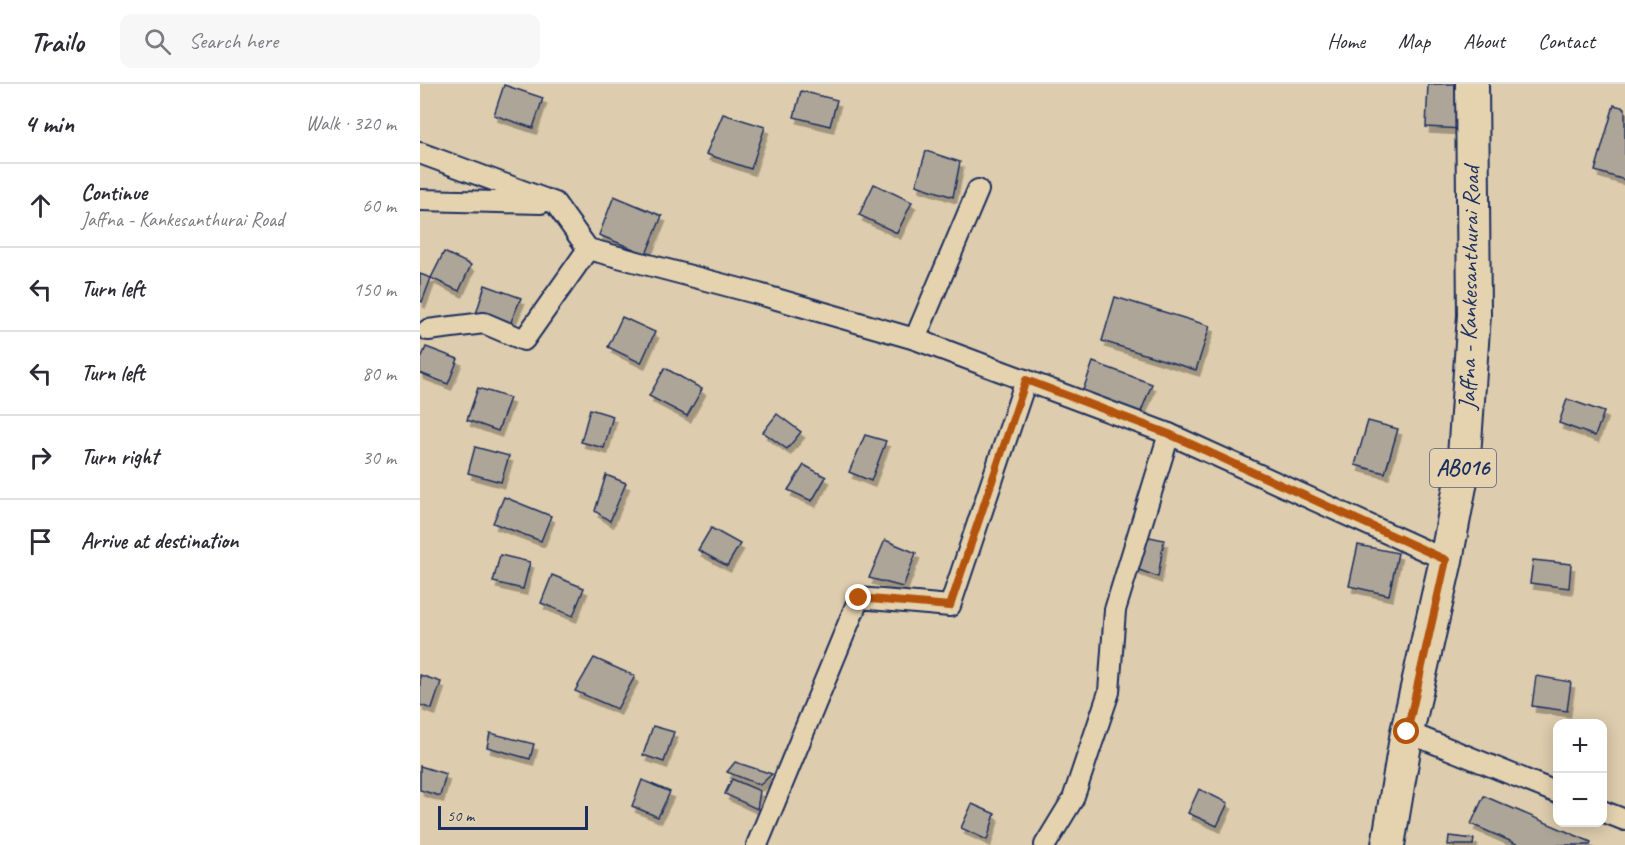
<!DOCTYPE html>
<html lang="en">
<head>
<meta charset="utf-8">
<style>
	:root { --surface:#fff; --page:#f7f7f7; --text:#2b2b33; --muted:#7c7c81; --line:#e1e1e2 }
	body { margin:0; font-family:Caveat,sans-serif; background:var(--page); color:var(--text) }
	.controls { position:absolute; right:18px; bottom:18px; display:grid; overflow:hidden; border-radius:12px; box-shadow:0 3px 15px #0003 }
	.controls button { width:54px; height:54px; display:grid; place-items:center; padding:0; border:0; border-bottom:2px solid var(--line); background:var(--surface); color:var(--text); font:30px sans-serif }
	.scale { position:absolute; left:18px; bottom:15px; width:150px; box-sizing:border-box; padding-left:6px; border:3px solid #1b2f5e; border-top:0; font-size:16px; line-height:21px; white-space:nowrap; color:#1b2f5e; -webkit-text-stroke:4px #e5d3b0; paint-order:stroke }
	.stop { position:absolute; width:18px; height:18px; margin:-14px; border:4px solid #b45309; border-radius:50%; background:#fff }
	.stop.end { background:#b45309; border-color:#fff; box-shadow:0 2px 6px #0008 }
	.list { margin:0; padding:0; list-style:none }
	h2 { display:flex; justify-content:space-between; align-items:center; height:78px; margin:0; padding:0 24px; font-size:26px }
	h2 small { font-size:20px; font-weight:400; color:var(--muted) }
	.list li { display:grid; grid-template-columns:39px 1fr auto; gap:18px; align-items:center; box-sizing:border-box; height:84px; padding:0 24px; border-top:2px solid var(--line) }
	.list b { display:block; font-size:22px; white-space:nowrap }
	.list p { margin:0; font-size:20px; white-space:nowrap; color:var(--muted) }
	.list em { font-size:20px; font-style:normal; color:var(--muted) }
	.icon { flex:none; width:33px; height:33px; fill:none; stroke:currentColor; stroke-width:2; stroke-linecap:round; stroke-linejoin:round }
	.map { position:relative; flex:none; width:1205px; height:761px; overflow:hidden }
	header { display:flex; align-items:center; gap:36px; box-sizing:border-box; height:84px; padding:0 30px; background:var(--surface); border-bottom:2px solid var(--line) }
	header strong { font-size:28px }
	nav { display:flex; gap:33px; margin-inline-start:auto; font-size:21px }
	.search { width:420px; height:54px; background:var(--page); display:flex; align-items:center; gap:15px; box-sizing:border-box; padding:0 21px; border-radius:12px; color:var(--muted); font-size:22px }
	main { display:flex }
	aside { flex:1; background:var(--surface) }
	.map>svg:first-child { display:block }
	.building { fill:#aea599; stroke:#1b2f5e; stroke-width:1.5; filter:url(#shadow) }
	.lines { fill:none; stroke-linecap:round; stroke-linejoin:round }
	.minor-casing { stroke:#1b2f5e; stroke-width:24 }
	.primary-casing { stroke:#1b2f5e; stroke-width:36 }
	.minor { stroke:#e5d3b0; stroke-width:20 }
	.primary { stroke:#e5d3b0; stroke-width:32 }
	.route { stroke:#b45309; stroke-width:8 }
	.labels { text-anchor:middle; dominant-baseline:central; stroke-width:4.5; stroke-linejoin:round; paint-order:stroke }
	.shield { fill:#e5d3b0; stroke:#586077; stroke-width:1.5 }
	.shield-label { font-size:22px; font-weight:bold; fill:#1b2f5e }
	.street-label { font-size:24px; fill:#1b2f5e; stroke:#e5d3b0 }
</style>
</head>
<body>
<header>
<strong>Trailo</strong>
<div class="search"><svg class="icon" aria-label="search" viewBox="0 0 24 24"><circle cx="10" cy="10" r="6"/><path d="M15 15l6 6"/></svg>Search here</div>
<nav><a>Home</a><a>Map</a><a>About</a><a>Contact</a></nav>
</header>
<main>
<aside>
<h2>4 min<small>Walk · 320 m</small></h2>
<ul class="list">
<li><svg class="icon" aria-label="ahead" viewBox="0 0 24 24"><path d="M12 20V5M6 11l6-6 6 6"/></svg><div><b>Continue</b><p>Jaffna - Kankesanthurai Road</p></div><em>60 m</em></li>
<li><svg class="icon" aria-label="left" viewBox="0 0 24 24"><path d="M17 20v-9H6M10 6l-5 5 5 5"/></svg><div><b>Turn left</b></div><em>150 m</em></li>
<li><svg class="icon" aria-label="left" viewBox="0 0 24 24"><path d="M17 20v-9H6M10 6l-5 5 5 5"/></svg><div><b>Turn left</b></div><em>80 m</em></li>
<li><svg class="icon" aria-label="right" viewBox="0 0 24 24"><path d="M7 20v-9h11M14 6l5 5-5 5"/></svg><div><b>Turn right</b></div><em>30 m</em></li>
<li><svg class="icon" aria-label="arrive" viewBox="0 0 24 24"><path d="M6 21V4h12l-3 4 3 4H6"/></svg><div><b>Arrive at destination</b></div></li>
</ul>
</aside>
<div class="map">
<svg width="1205" height="761" viewBox="0 0 1205 761">
	<defs>
		<filter id="shadow"><feDropShadow dx="3.5" dy="6" stdDeviation="0" flood-color="#0004"/></filter>
	</defs>
	<rect width="100%" height="100%" fill="#ddccad"/>
	<filter id="ink" filterUnits="userSpaceOnUse"><feTurbulence type="fractalNoise" baseFrequency=".0167" numOctaves="2"/><feDisplacementMap in="SourceGraphic" scale="12" xChannelSelector="R" yChannelSelector="G"/><feConvolveMatrix kernelMatrix="1 2 1 2 8 2 1 2 1" color-interpolation-filters="sRGB"/></filter>
	<g filter="url(#ink)">
		<!-- building -->
		<g class="building">
			<path d="M 1008,0 L 1045,0 L 1043,45 L 1006,43 Z"/>
			<path d="M 84,1 L 123,14 L 113,44 L 74,31 Z"/>
			<path d="M 381,7 L 417,16 L 410,42 L 374,33 Z"/>
			<path d="M 1194,21 L 1205,24 L 1205,96 L 1175,87 Z"/>
			<path d="M 303,30 L 345,43 L 331,85 L 286,70 Z"/>
			<path d="M 506,67 L 540,78 L 533,113 L 496,101 Z"/>
			<path d="M 454,100 L 492,118 L 477,149 L 439,131 Z"/>
			<path d="M 194,112 L 242,132 L 226,170 L 179,151 Z"/>
			<path d="M 24,168 L 51,181 L 39,207 L 11,194 Z"/>
			<path d="M 0,190 L 11,194 L 2,218 L 0,217 Z"/>
			<path d="M 65,201 L 101,214 L 90,240 L 56,230 Z"/>
			<path d="M 695,213 L 790,242 L 776,286 L 682,257 Z"/>
			<path d="M 202,233 L 235,248 L 221,279 L 188,263 Z"/>
			<path d="M 6,263 L 38,275 L 28,300 L 0,289 L 0,277 Z"/>
			<path d="M 673,278 L 732,300 L 720,330 L 662,309 Z"/>
			<path d="M 245,284 L 282,305 L 267,332 L 229,312 Z"/>
			<path d="M 58,304 L 90,314 L 78,347 L 47,336 Z"/>
			<path d="M 1147,315 L 1184,328 L 1175,352 L 1139,339 Z"/>
			<path d="M 170,325 L 193,332 L 184,364 L 161,358 Z"/>
			<path d="M 357,330 L 381,348 L 367,365 L 343,348 Z"/>
			<path d="M 948,337 L 978,345 L 965,389 L 935,381 Z"/>
			<path d="M 445,351 L 466,357 L 451,397 L 429,388 Z"/>
			<path d="M 55,363 L 89,372 L 81,398 L 48,389 Z"/>
			<path d="M 384,381 L 406,393 L 392,417 L 368,406 Z"/>
			<path d="M 186,391 L 206,399 L 190,437 L 175,427 Z"/>
			<path d="M 84,413 L 131,432 L 121,457 L 73,439 Z"/>
			<path d="M 291,444 L 320,460 L 307,482 L 278,466 Z"/>
			<path d="M 725,452 L 744,456 L 738,493 L 714,484 Z"/>
			<path d="M 465,456 L 496,469 L 483,503 L 449,494 Z"/>
			<path d="M 938,461 L 978,469 L 969,511 L 929,502 Z"/>
			<path d="M 80,471 L 110,478 L 103,505 L 73,498 Z"/>
			<path d="M 1113,476 L 1151,480 L 1149,504 L 1110,499 Z"/>
			<path d="M 132,491 L 164,504 L 153,532 L 121,519 Z"/>
			<path d="M 174,574 L 215,592 L 197,625 L 155,607 Z"/>
			<path d="M 0,591 L 21,598 L 12,625 L 0,621 Z"/>
			<path d="M 1116,592 L 1151,598 L 1147,627 L 1112,622 Z"/>
			<path d="M 233,642 L 254,648 L 244,678 L 223,671 Z"/>
			<path d="M 70,649 L 114,660 L 110,675 L 67,663 Z"/>
			<path d="M 315,678 L 352,690 L 340,701 L 307,688 Z"/>
			<path d="M 0,682 L 26,690 L 20,712 L 0,706 Z"/>
			<path d="M 312,695 L 340,707 L 337,725 L 305,710 Z"/>
			<path d="M 222,696 L 250,708 L 238,733 L 212,722 Z"/>
			<path d="M 779,705 L 808,719 L 797,742 L 768,729 Z"/>
			<path d="M 1064,712 L 1171,758 L 1170,761 L 1099,761 L 1051,740 Z"/>
			<path d="M 552,720 L 575,730 L 567,756 L 541,744 Z"/>
			<path d="M 1029,752 L 1054,755 L 1053,761 L 1028,761 Z"/>
		</g>
		<g class="lines">
			<!-- minor casing -->
			<g class="minor-casing">
				<g id="minor">
					<path d="M 0,69 L 135,119 L 168,165 L 339,210 L 495,255 L 749,350 L 1026,476"/>
					<path d="M 0,116 L 121,119"/>
					<path d="M 8,246 L 64,239 L 104,256 L 168,165"/>
					<path d="M 495,255 L 558,106"/>
					<path d="M 987,648 L 1138,709"/>
					<path d="M 1182,727 L 1205,736"/>
					<path d="M 337,761 L 439,514 L 530,522 L 606,296"/>
					<path d="M 625,761 L 653,715 L 689,608 L 695,526 L 749,350"/>
				</g>
			</g>
			<!-- primary casing -->
			<g class="primary-casing">
				<path id="primary" d="M 968,761 L 987,648 L 1026,476 L 1043,386 L 1054,231 L 1052,0"/>
			</g>
			<!-- minor -->
			<use href="#minor" class="minor"/>
			<!-- primary -->
			<use href="#primary" class="primary"/>
		</g>
	</g>
	<g class="lines" filter="url(#ink)">
		<!-- route -->
		<path class="route" d="M 439,514 L 530,522 L 606,296 L 749,350 L 1026,476 L 987,648"/>
	</g>
	<g class="labels">
		<!-- shield labels -->
		<rect class="shield" x="1010" y="365" width="66" height="38" rx="4.5"/>
		<g class="shield-label">
			<text x="1043" y="384">AB016</text>
		</g>
		<!-- street labels -->
		<g class="street-label">
			<text transform="translate(1049 204) rotate(-89)">Jaffna - Kankesanthurai Road</text>
		</g>
	</g>
</svg>
<div class="controls">
<button>+</button>
<button>−</button>
</div>
<div class="scale">50 m</div>
<div class="stop" style="left:987px;top:648px"></div>
<div class="stop end" style="left:439px;top:514px"></div>
</div>
</main>
</body>
</html>
